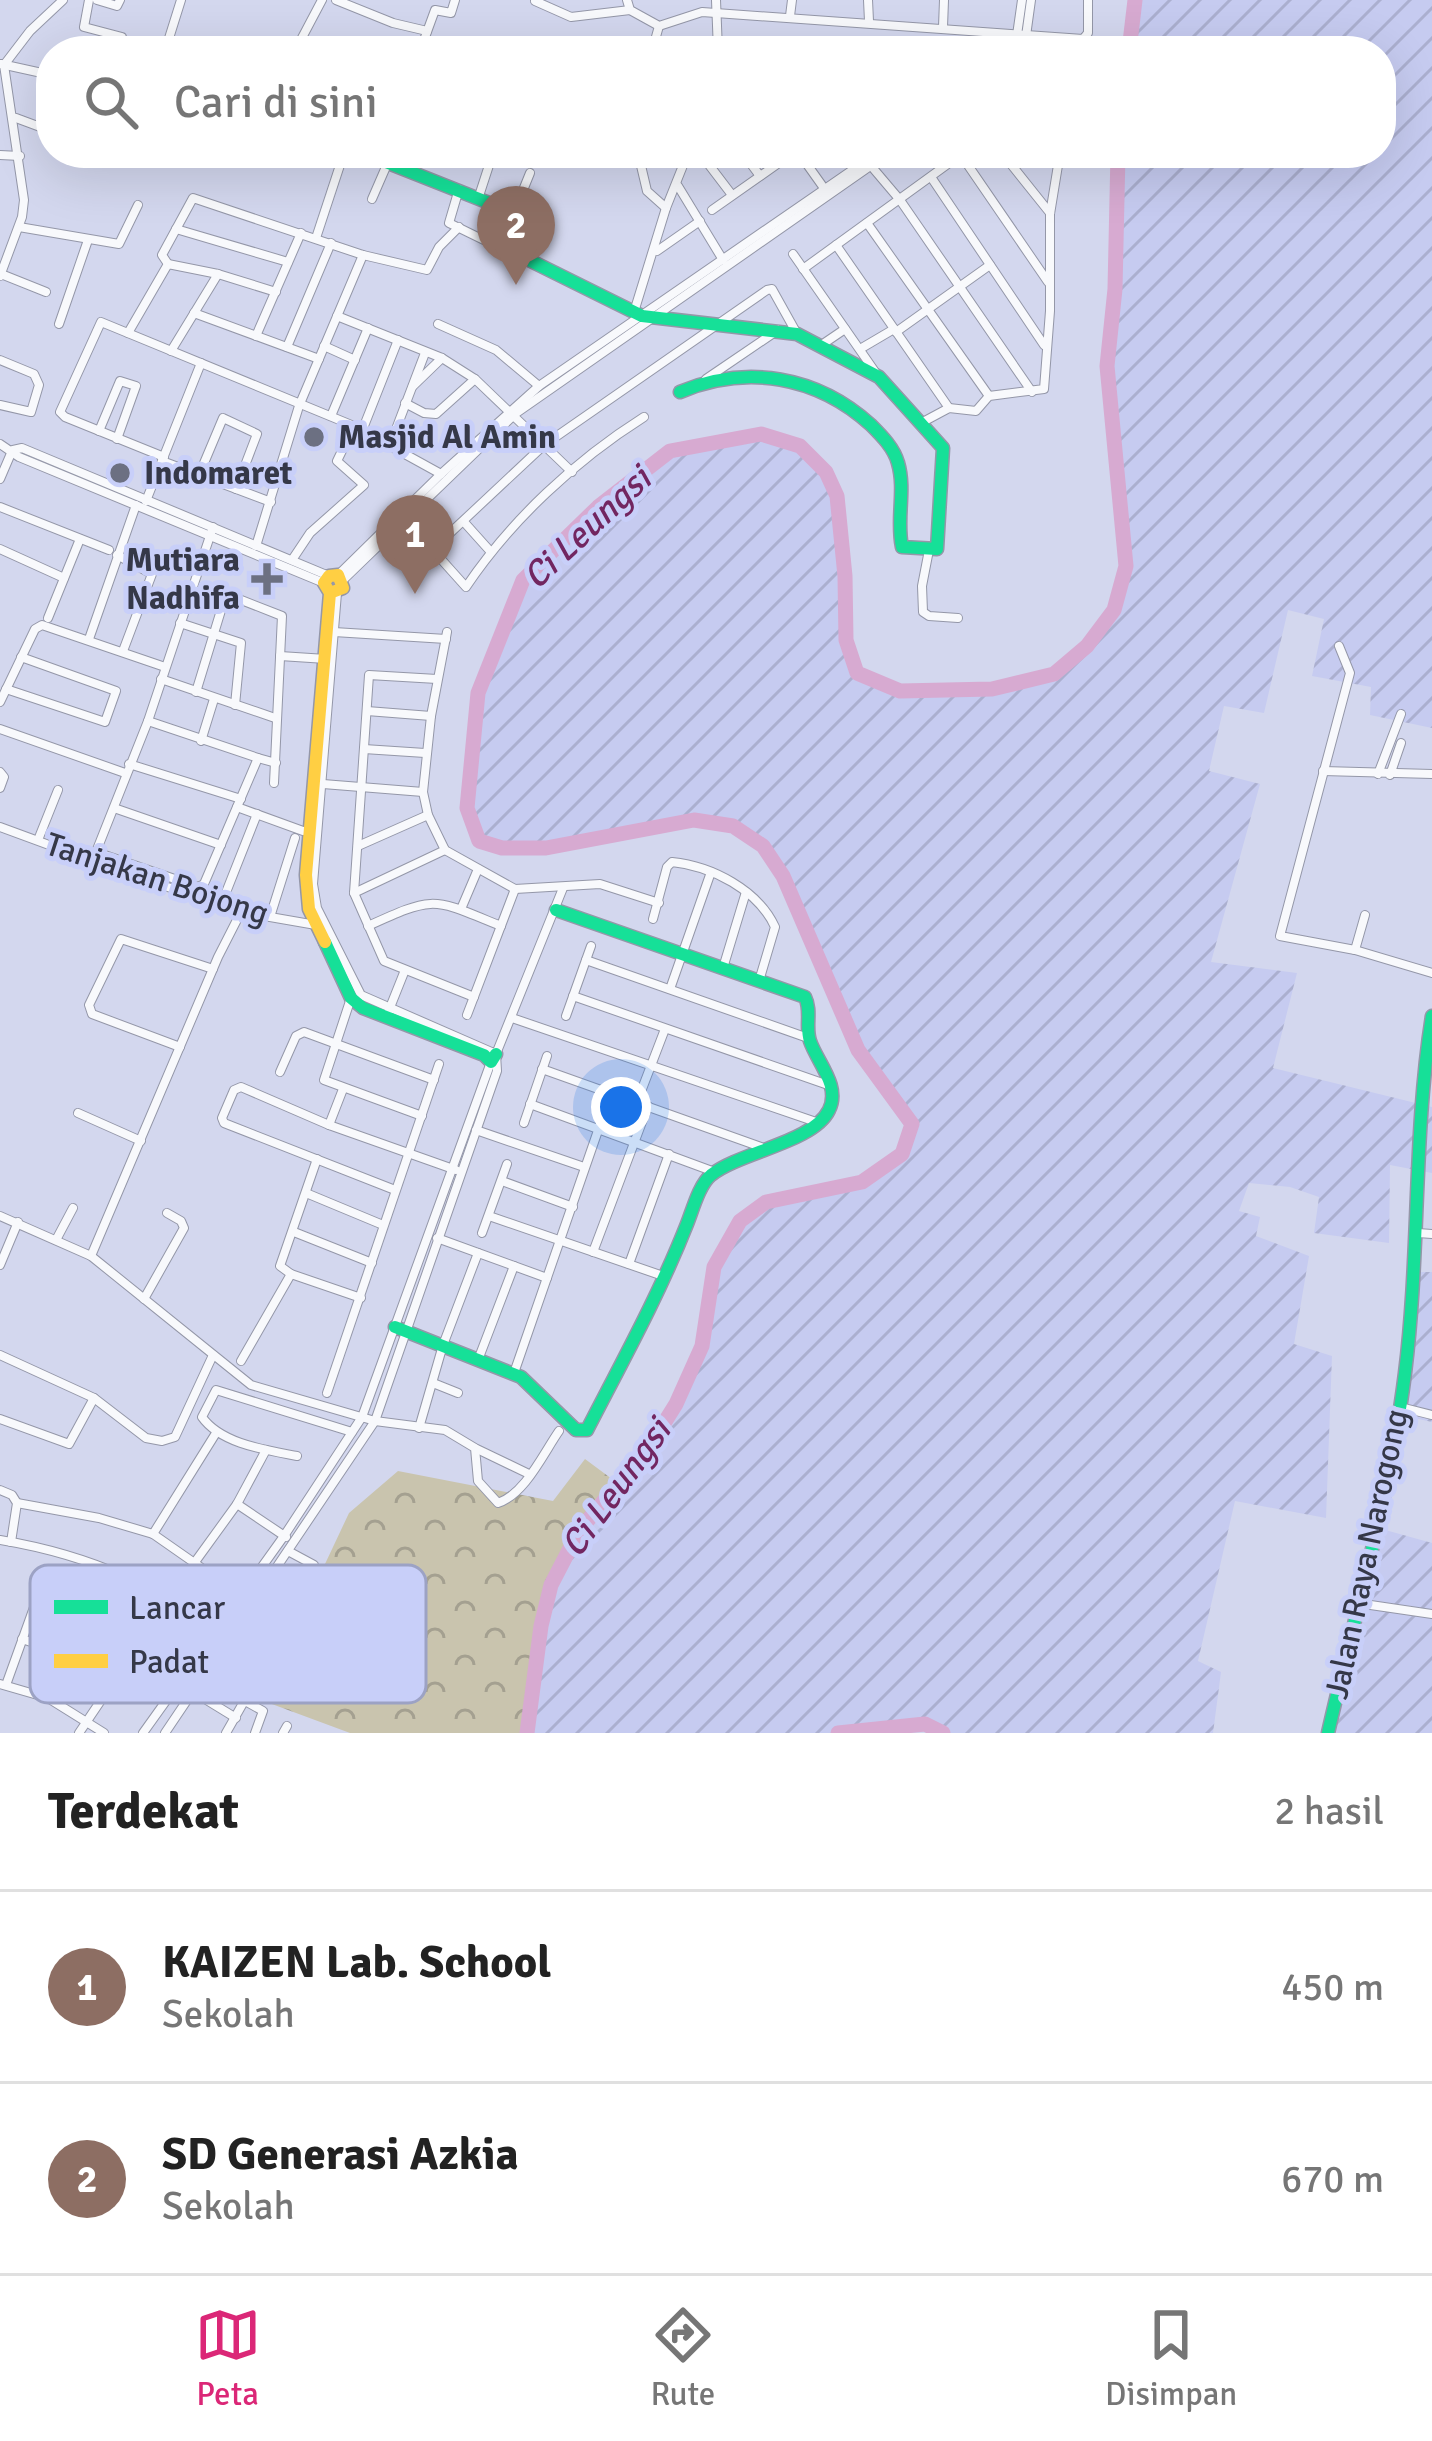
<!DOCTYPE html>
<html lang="id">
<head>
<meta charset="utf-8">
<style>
	:root { --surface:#fff; --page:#f2f2f2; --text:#222; --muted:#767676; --line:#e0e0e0; --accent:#db2777 }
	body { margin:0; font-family:Signika,sans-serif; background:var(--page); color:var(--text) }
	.you { position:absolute; left:621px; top:1107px; width:42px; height:42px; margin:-30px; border:9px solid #fff; border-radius:50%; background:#1a73e8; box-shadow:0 0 0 18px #1a73e833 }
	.badge { display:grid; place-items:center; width:78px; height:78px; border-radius:50%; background:var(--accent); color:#fff; font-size:39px; font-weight:700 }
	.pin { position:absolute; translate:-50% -99px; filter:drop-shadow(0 3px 6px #0008) }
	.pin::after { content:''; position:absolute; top:63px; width:42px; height:36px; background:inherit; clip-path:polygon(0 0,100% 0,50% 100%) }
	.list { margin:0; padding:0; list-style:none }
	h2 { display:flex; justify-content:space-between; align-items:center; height:156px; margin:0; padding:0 48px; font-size:51px }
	h2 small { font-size:39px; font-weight:400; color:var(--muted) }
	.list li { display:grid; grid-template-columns:78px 1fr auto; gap:36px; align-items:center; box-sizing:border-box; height:192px; padding:0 48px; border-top:3px solid var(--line) }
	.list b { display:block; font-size:45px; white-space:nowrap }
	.list p { margin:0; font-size:39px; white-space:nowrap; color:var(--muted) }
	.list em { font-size:39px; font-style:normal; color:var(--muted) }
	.icon { flex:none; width:66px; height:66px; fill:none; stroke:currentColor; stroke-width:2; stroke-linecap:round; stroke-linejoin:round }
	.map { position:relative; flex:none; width:1432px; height:1733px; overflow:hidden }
	.search { position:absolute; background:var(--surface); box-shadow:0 12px 48px #0002; left:36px; right:36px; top:36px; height:132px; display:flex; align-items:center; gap:30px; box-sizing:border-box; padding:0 42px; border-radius:48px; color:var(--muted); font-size:45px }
	.sheet { height:540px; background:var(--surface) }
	nav { display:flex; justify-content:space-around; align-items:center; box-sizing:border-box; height:168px; border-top:3px solid var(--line); background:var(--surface); font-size:33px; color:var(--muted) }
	nav a { display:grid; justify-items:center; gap:6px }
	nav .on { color:var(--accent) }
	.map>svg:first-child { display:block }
	.industrial { fill:url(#industrial-furrows) }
	.forest { fill:url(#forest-crowns) }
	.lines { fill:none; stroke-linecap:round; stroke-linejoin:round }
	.river { stroke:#d7aad1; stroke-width:15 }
	.street-casing { stroke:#9497a8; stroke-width:10 }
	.fast-casing { stroke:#9497a8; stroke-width:15 }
	.slow-casing { stroke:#9497a8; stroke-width:15 }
	.street { stroke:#f8f9fc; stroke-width:8 }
	.fast { stroke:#16e098; stroke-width:12 }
	.slow { stroke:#ffcf43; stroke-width:12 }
	.poi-dot { fill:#6c7082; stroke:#c8cff9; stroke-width:4.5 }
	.labels { text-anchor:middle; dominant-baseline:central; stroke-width:10; stroke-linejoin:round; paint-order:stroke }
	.poi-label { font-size:33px; font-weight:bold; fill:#353848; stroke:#c8cff9; text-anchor:start }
	.street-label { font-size:33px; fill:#353848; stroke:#c8cff9 }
	.water-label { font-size:36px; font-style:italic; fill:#722661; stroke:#c8cff9 }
	.key { fill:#c8cff9; stroke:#9ca2c4; stroke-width:3 }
	.key-label { font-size:33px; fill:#353848 }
</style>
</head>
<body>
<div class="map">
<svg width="1432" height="1733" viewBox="0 0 1432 1733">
	<defs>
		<pattern id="industrial-furrows" width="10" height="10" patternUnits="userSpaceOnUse" patternTransform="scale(3)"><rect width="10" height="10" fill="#c6cbf0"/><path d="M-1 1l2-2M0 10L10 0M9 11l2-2" fill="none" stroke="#abafcf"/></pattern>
		<pattern id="forest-crowns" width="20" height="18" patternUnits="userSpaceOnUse" patternTransform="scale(3)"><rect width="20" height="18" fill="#c9c4ae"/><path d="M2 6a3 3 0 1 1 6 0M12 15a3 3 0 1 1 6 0" fill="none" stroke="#a4a090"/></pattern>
	</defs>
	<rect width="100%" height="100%" fill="#d3d7ee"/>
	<!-- industrial -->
	<g class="industrial">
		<path d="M 1135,0 L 1432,0 L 1432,728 L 1370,715 L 1371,687 L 1312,676 L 1324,619 L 1288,610 L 1264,713 L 1224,706 L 1209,771 L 1260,784 L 1211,962 L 1297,973 L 1273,1068 L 1432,1107 L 1432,1173 L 1390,1165 L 1389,1243 L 1314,1233 L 1319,1197 L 1290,1187 L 1249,1183 L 1239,1211 L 1260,1217 L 1256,1236 L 1309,1256 L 1294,1344 L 1332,1356 L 1326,1518 L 1235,1501 L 1198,1661 L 1221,1672 L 1213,1733 L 943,1733 L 925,1724 L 838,1733 L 527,1733 L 541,1626 L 551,1585 L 579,1531 L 649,1445 L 676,1404 L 702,1346 L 714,1267 L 740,1221 L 766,1202 L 862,1182 L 902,1154 L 912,1124 L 858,1050 L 783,876 L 763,846 L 733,826 L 694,820 L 549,848 L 502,848 L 479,841 L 467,808 L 478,693 L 523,580 L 597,509 L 670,451 L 761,434 L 800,446 L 826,472 L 837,496 L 845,576 L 846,640 L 857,673 L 900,691 L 991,689 L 1054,674 L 1087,647 L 1114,610 L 1126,566 L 1107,366 L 1115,289 L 1119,153 L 1381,153 L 1381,51 L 1129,51 Z"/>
		<path d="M 1410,1272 L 1432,1272 L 1432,1422 L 1396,1414 Z"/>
		<path d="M 1371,1526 L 1432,1543 L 1432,1733 L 1328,1733 Z"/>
	</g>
	<!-- forest -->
	<path class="forest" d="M 585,1459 L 616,1482 C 592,1514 564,1547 551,1585 C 534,1630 531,1685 527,1733 L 350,1733 L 261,1700 L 349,1513 L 398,1471 L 553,1501 Z"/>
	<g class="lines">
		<!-- river -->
		<g class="river">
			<path d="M 1129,51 L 1135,0"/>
			<path d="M 527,1733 L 541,1626 L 551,1585 L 579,1531 L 651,1444 L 676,1404 L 702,1346 L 714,1267 L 740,1221 L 766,1202 L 862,1182 L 902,1154 L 912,1124 L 858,1050 L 783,876 L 763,846 L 733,826 L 694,820 L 546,848 L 502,848 L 479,841 L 467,808 L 478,693 L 523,580 L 598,507 L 670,451 L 761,434 L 800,446 L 826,472 L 837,496 L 845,576 L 846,640 L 857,673 L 900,691 L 992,689 L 1054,674 L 1087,646 L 1114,610 L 1126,566 L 1107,366 L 1115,289 L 1118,153"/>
			<path d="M 838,1733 L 925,1724 L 943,1733"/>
		</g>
		<!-- street casing -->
		<g class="street-casing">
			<g id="street">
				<path d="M 89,0 L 84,27 L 122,37 L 123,51"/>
				<path d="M 97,0 L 117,6 L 120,0"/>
				<path d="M 336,0 L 393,23 L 427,31"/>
				<path d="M 627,0 L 630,10 L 659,26 L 702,12 L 1083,39 L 1088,33 L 1088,0"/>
				<path d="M 716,0 L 718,51"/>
				<path d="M 868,0 L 869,21"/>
				<path d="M 535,1 L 571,17 L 630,10"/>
				<path d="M 790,16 L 792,0"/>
				<path d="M 943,27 L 944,0"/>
				<path d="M 165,51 L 181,0"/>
				<path d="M 295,51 L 322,0"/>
				<path d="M 420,51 L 435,10 L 451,13 L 455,0"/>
				<path d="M 652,51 L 659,26"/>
				<path d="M 1005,51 L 1017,35 L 1022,0"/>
				<path d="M 1016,51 L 1026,36 L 1031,0"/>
				<path d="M 1,64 L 51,75"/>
				<path d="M 16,118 L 51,131"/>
				<path d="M 638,153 L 647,191 L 666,208"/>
				<path d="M 700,153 L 732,195"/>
				<path d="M 743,153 L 760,176"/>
				<path d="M 799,153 L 826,191"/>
				<path d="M 1002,153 L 1050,213"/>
				<path d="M 0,155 L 20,156"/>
				<path d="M 961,155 L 1048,282"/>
				<path d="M 872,167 L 900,200 L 1032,392"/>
				<path d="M 931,177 L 1044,345"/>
				<path d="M 678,186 L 723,260"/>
				<path d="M 459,189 L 449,223 L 490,243 L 496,240 L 503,207"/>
				<path d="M 479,196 L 493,153"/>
				<path d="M 372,199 L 392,153"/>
				<path d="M 515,210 L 530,173"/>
				<path d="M 712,210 L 793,153"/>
				<path d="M 867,223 L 989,396"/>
				<path d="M 19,227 L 119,244 L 138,205"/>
				<path d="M 176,229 L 288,262"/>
				<path d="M 316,238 L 344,153"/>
				<path d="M 836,245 L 949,408"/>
				<path d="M 657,251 L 700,221"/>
				<path d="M 793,254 L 878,376"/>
				<path d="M 168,264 L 162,255 L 193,198 L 363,255 L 427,270 L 439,247 L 459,227"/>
				<path d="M 803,269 L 963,153"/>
				<path d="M 1,274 L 46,292"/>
				<path d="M 0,276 L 22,217 L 24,200 L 4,65 L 30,31 L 63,0"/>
				<path d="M 634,312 L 666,208 L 688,153"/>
				<path d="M 194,313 L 319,359"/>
				<path d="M 337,316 L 442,358 L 475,379 L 572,472"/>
				<path d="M 59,324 L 88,240"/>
				<path d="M 438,324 L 496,350 L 539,386"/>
				<path d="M 896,332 L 990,265"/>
				<path d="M 128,333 L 168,264 L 218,274 L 276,292"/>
				<path d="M 256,336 L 301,233"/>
				<path d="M 324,346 L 355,360"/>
				<path d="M 820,346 L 845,329"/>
				<path d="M 287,347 L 331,243"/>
				<path d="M 860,349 L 894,329"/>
				<path d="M 171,351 L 218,274"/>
				<path d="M 0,360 L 34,374 L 39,385 L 31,412 L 0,405"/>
				<path d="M 706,379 L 778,330"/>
				<path d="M 413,386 L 442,358"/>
				<path d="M 405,403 L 424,413 L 436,414 L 475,379"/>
				<path d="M 331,416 L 368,328"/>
				<path d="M 921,423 L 949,408 L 976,411 L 989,396 L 1044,389 L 1050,311 L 1050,214 L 1060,153"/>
				<path d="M 99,431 L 120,381 L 136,386 L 117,439"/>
				<path d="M 362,431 L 398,340"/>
				<path d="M 0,444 L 19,457 L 324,583"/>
				<path d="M 390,445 L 425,353"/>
				<path d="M 13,450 L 22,448 L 329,576"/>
				<path d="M 164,457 L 65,417 L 60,412 L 101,322 L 354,426 L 441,474"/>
				<path d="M 162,461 L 271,502"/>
				<path d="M 199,475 L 223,418 L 257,434 L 236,489"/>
				<path d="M 0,479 L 12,451"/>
				<path d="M 146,501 L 201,363"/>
				<path d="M 0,507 L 109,550"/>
				<path d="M 405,519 L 466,587 C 511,520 576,460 644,417"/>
				<path d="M 464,522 L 490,551"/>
				<path d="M 213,527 L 148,721 L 96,852 L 198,887 L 204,884 L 258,758 L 276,763"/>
				<path d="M 450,533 L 544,445 L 767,290 L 772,289 L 796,332"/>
				<path d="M 256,546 L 299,406 L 363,255"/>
				<path d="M 0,549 L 64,578"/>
				<path d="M 929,550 L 922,586 L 923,612 L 929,616 L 958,618"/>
				<path d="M 117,555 L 152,574 L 123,651"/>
				<path d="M 292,560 L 310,533 L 364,485 L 337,461 L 354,426"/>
				<path d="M 338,575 L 441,474 L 539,386 L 877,153"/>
				<path d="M 343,580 L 515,414 L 889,153"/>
				<path d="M 337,593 L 313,884 L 317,908 L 361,995 L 496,1054"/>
				<path d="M 48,618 L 80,539"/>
				<path d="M 180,623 L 241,643 L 235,705"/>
				<path d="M 334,632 L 446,639"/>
				<path d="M 447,632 L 431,716 L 423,792 L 428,815 L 445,850 L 515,889 L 600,884 L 659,903"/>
				<path d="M 89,639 L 136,505"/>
				<path d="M 1339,646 L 1350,673 L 1280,936 L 1355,950 L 1432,973"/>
				<path d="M 280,656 L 326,659"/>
				<path d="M 161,679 L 275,718"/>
				<path d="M 437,679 L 369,675 L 354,893 L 384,961 L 474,997"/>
				<path d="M 6,689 L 105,722 L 116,691 L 21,657"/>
				<path d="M 196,692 L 226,594 L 282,616 L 274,783"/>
				<path d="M 0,702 L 35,629 L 42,625 L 165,667"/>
				<path d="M 367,711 L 431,716"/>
				<path d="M 148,721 L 258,758"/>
				<path d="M 0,729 L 125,773"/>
				<path d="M 201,741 L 214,699"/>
				<path d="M 364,749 L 425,753"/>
				<path d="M 129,764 L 241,799"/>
				<path d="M 1323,771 L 1432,774"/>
				<path d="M 0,772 L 4,777 L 0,788"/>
				<path d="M 1378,774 L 1401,714"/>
				<path d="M 1390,775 L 1401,743"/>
				<path d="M 323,784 L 423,792"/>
				<path d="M 237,807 L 303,831"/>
				<path d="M 114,808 L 221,845"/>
				<path d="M 0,827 L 147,881 L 270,917 L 316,925"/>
				<path d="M 38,840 L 58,790"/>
				<path d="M 358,846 L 428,815"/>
				<path d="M 354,893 L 445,850"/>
				<path d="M 223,900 L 257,814"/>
				<path d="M 461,909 L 478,869"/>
				<path d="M 270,917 L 295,838"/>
				<path d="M 653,919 L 667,867 L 672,862 C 712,866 758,890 775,927 L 759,981"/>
				<path d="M 368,926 C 436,895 432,898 501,926"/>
				<path d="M 1355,950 L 1365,915"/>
				<path d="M 586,960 L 808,1038"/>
				<path d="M 723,968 L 746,892"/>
				<path d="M 670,989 L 711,872"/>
				<path d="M 573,996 L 831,1086"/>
				<path d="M 351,998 L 324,1080 L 422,1116"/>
				<path d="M 389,1010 L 405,970"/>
				<path d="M 467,1015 L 515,889"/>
				<path d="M 566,1016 L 591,946"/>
				<path d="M 512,1018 L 819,1123"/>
				<path d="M 180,1047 L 92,1014 L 89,1005 L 121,939 L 213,969"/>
				<path d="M 542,1069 L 761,1147"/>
				<path d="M 280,1072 L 296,1036 L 304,1032 L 434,1080"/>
				<path d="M 637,1102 L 665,1029"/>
				<path d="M 530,1104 L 712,1171"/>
				<path d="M 78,1113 L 141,1141"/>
				<path d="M 524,1123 L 547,1056"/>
				<path d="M 329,1125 L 343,1089"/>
				<path d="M 476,1130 L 584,1167"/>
				<path d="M 317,1159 L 280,1266 L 291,1274 L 361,1298"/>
				<path d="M 502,1181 L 573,1207"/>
				<path d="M 395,1190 L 224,1123 L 222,1118 L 234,1090 L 241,1087 L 329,1125 L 456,1170"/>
				<path d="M 306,1193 L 383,1225"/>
				<path d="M 0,1216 L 91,1256 L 251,1385 L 375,1421 L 445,1430 L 475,1448 L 478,1481 L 498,1503 C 525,1494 543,1454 559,1431"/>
				<path d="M 489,1216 L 666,1277"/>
				<path d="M 294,1232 L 372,1263"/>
				<path d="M 482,1233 L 507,1164"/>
				<path d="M 1418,1233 L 1432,1234"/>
				<path d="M 437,1238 L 547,1278"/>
				<path d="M 56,1240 L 73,1208"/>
				<path d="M 593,1252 L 648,1106"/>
				<path d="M 91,1256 L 218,957 L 243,908"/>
				<path d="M 629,1264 L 669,1154"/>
				<path d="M 0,1265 L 18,1222"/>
				<path d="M 144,1299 L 184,1228 L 181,1221 L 167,1213"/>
				<path d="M 0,1355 L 94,1398 L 146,1438 L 162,1441 L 175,1437 L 213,1355"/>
				<path d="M 478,1360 L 514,1266"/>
				<path d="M 241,1361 L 291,1274"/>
				<path d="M 514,1373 L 611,1093"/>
				<path d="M 433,1383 L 458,1393"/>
				<path d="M 327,1393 L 439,1064"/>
				<path d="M 1400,1407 L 1432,1415"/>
				<path d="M 0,1419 L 69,1444 L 94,1398"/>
				<path d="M 419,1428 L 443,1345 L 478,1253"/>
				<path d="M 477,1449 L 529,1474"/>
				<path d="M 297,1456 C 266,1450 221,1444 202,1417 L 216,1390 L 352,1432"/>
				<path d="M 0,1490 L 12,1495 L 17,1503 L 11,1542"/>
				<path d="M 17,1503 L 99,1518 L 153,1534 L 216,1578"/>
				<path d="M 237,1504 L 286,1537"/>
				<path d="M 153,1534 L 216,1433"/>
				<path d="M 0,1540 C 84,1554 162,1584 226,1642"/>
				<path d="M 195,1562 L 237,1504 L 266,1450"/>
				<path d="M 38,1593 L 96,1612 L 149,1643"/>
				<path d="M 1357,1603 L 1432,1614"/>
				<path d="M 22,1639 L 79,1658 L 114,1681"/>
				<path d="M 0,1684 L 48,1698 L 104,1733"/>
				<path d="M 6,1685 L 46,1574"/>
				<path d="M 192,1691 L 236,1718"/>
				<path d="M 245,1701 L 263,1711 L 255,1733"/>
				<path d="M 79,1733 L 114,1681 L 160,1628"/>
				<path d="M 143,1733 L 284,1536 L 362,1417 L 491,1062"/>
				<path d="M 165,1733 L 375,1421 L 497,1071 L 496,1054 L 563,888"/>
				<path d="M 226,1733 L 315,1577 L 314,1565 L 288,1551"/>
				<path d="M 283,1733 L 287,1726"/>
			</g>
		</g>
		<!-- fast casing -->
		<g class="fast-casing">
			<g id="fast">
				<path d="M 363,153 L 532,220 L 531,261 L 642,316 L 797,334 L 879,377 L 943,448 L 937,549 L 902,547 C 896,519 906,490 898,463 C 894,448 882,436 871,425 C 817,376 747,364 680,392"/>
				<path d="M 325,942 L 351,998 L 363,1008 L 484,1055 L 491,1062 L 496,1054"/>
				<path d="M 395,1327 L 521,1377 L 576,1430 L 587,1430 C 622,1362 659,1295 687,1224 C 693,1209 699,1185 711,1175 C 740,1152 814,1142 829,1110 C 841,1086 817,1062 810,1041 C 805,1027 812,1011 805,997 L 556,910"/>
				<path d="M 1328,1733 C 1355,1614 1390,1494 1405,1373 C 1420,1254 1413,1134 1432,1016"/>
			</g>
		</g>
		<!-- slow casing -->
		<g class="slow-casing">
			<path id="slow" d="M 325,942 L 309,909 L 306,875 L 330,593 L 324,583 L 329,576 L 338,575 L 343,588 L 330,593"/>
		</g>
		<!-- street -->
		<use href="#street" class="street"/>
		<!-- fast -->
		<use href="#fast" class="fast"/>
		<!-- slow -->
		<use href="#slow" class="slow"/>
	</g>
	<!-- markers -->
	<g class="poi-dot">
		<circle cx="314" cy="437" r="12"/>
		<circle cx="120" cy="473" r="12"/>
		<path d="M261 561h12v12h12v12h-12v12h-12v-12h-12v-12h12z"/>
	</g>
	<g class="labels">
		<!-- poi labels -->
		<g class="poi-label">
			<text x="338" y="437">Masjid Al Amin</text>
			<text x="144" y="473">Indomaret</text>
			<text x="240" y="560" text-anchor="end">Mutiara<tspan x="240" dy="38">Nadhifa</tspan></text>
		</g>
		<!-- street labels -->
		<g class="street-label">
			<text transform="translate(157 879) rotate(18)">Tanjakan Bojong</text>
			<text transform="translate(1367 1554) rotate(-78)">Jalan Raya Narogong</text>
		</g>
		<!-- water labels -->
		<g class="water-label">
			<text transform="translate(587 528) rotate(-43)">Ci Leungsi</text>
			<text transform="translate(616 1488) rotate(-54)">Ci Leungsi</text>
		</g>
	</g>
	<!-- legend -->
	<rect x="30" y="1565" width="396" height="138" rx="18" class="key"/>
	<rect x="54" y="1600" width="54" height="14" fill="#16e098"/>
	<rect x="54" y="1654" width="54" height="14" fill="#ffcf43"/>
	<g class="key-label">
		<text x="129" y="1619">Lancar</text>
		<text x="129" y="1673">Padat</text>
	</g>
</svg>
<div class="you"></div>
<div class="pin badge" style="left:415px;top:594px;background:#8d6e63">1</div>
<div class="pin badge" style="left:516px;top:285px;background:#8d6e63">2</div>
<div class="search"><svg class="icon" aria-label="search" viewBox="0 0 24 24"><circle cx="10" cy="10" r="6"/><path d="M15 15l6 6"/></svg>Cari di sini</div>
</div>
<section class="sheet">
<h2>Terdekat<small>2 hasil</small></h2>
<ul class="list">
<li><span class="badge" style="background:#8d6e63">1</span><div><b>KAIZEN Lab. School</b><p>Sekolah</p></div><em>450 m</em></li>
<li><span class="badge" style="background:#8d6e63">2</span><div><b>SD Generasi Azkia</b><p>Sekolah</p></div><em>670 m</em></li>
</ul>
</section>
<nav>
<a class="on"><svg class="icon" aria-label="map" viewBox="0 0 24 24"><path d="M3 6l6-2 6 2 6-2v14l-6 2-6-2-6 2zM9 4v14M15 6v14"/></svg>Peta</a>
<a><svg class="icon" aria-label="directions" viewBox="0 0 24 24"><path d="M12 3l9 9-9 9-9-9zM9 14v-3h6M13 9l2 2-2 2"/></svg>Rute</a>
<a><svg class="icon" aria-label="saved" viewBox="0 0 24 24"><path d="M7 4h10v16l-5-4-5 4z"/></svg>Disimpan</a>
</nav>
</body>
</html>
